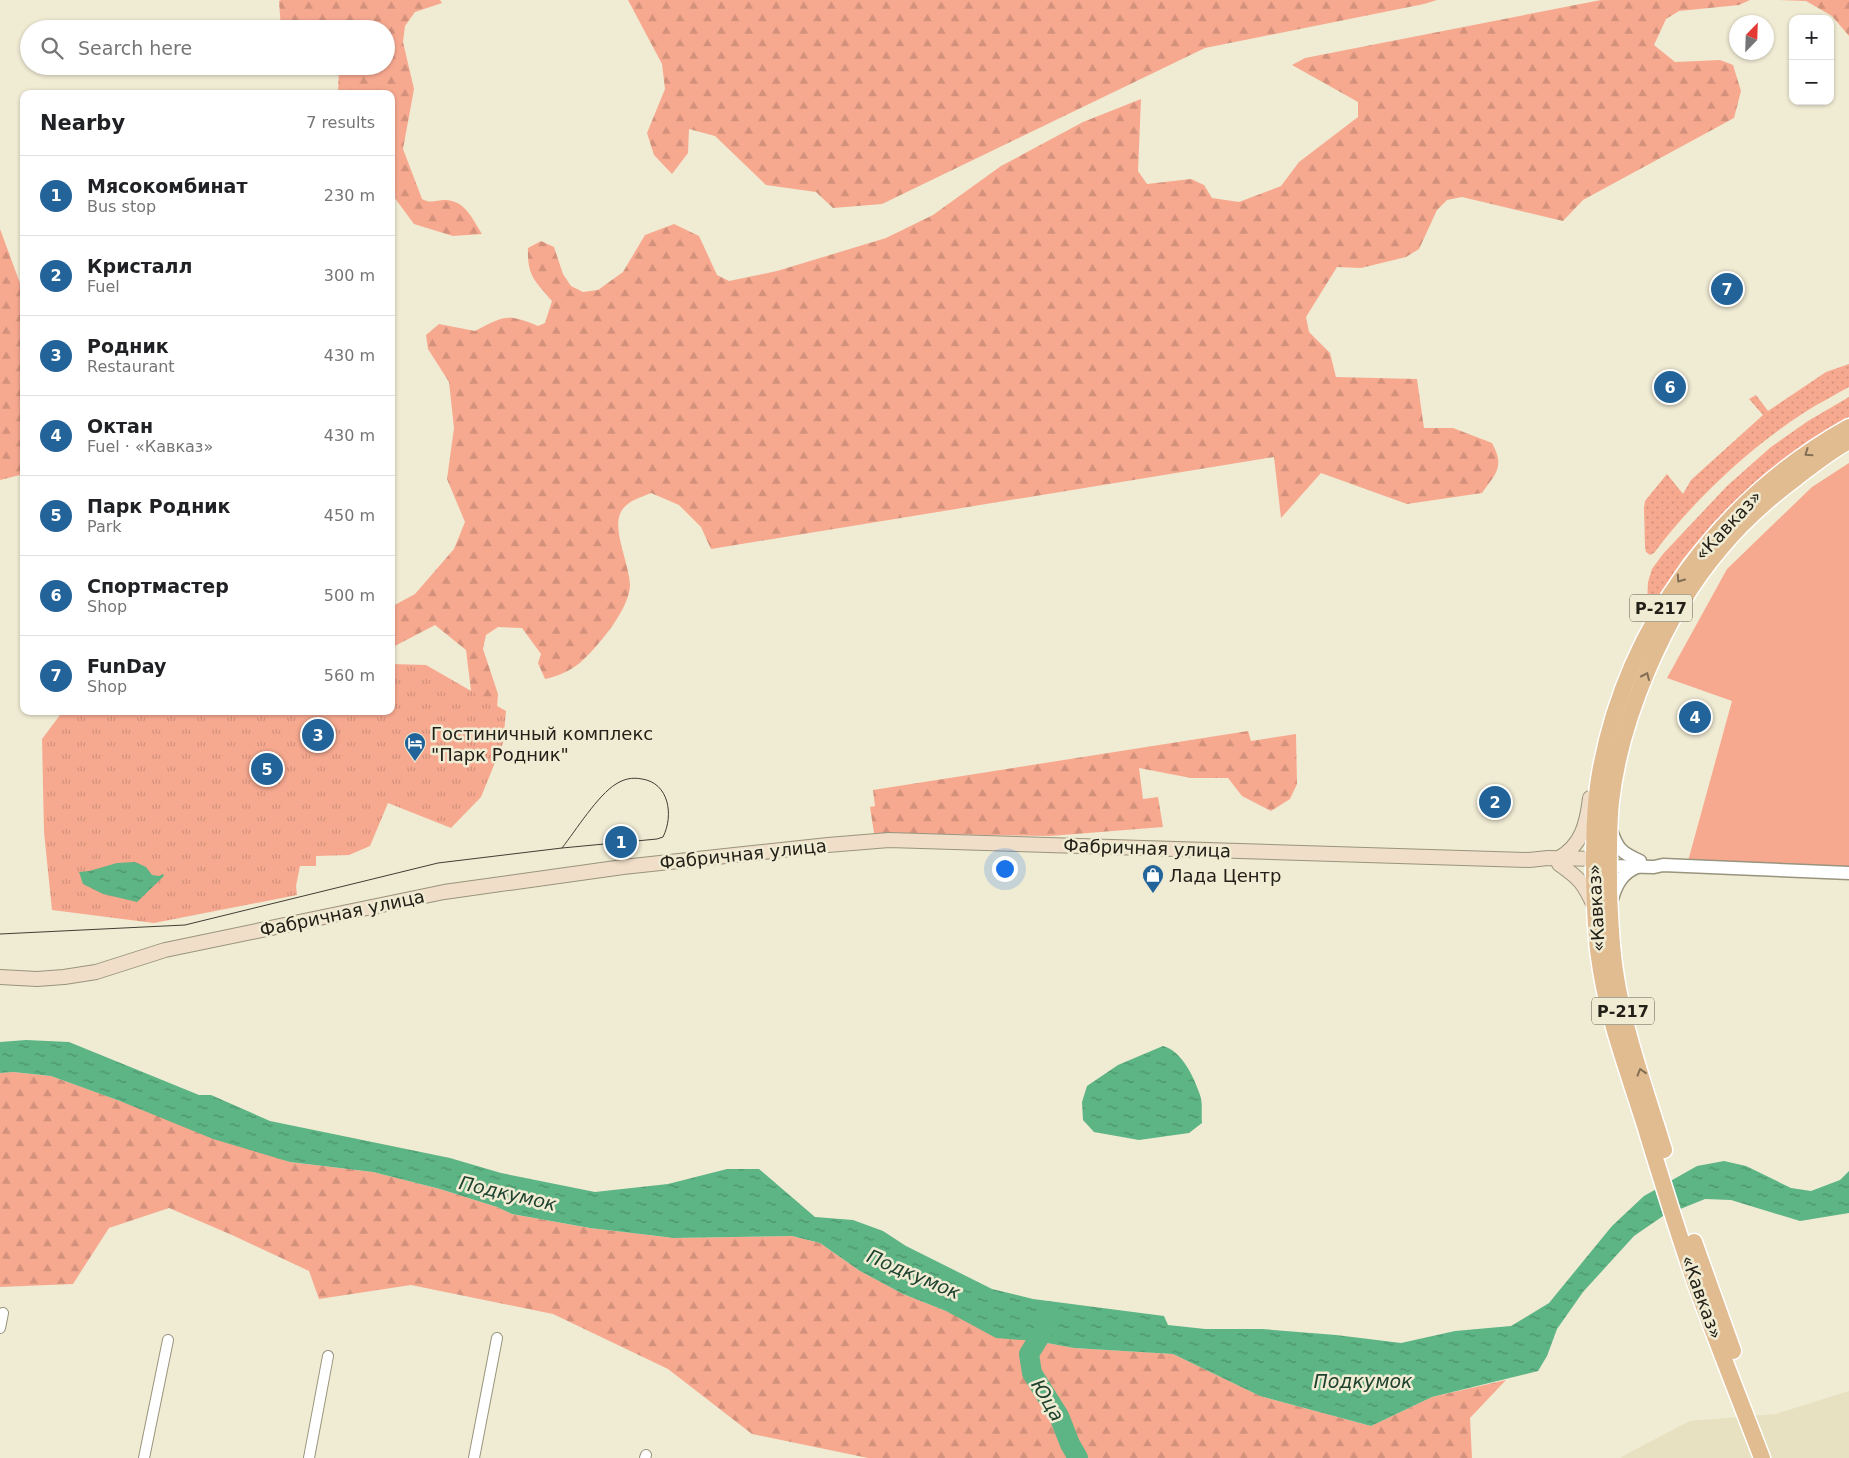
<!DOCTYPE html>
<html lang="en">
<head>
<meta charset="utf-8">
<style>
	:root { --surface:#fff; --page:#f2f2f2; --text:#202124; --muted:#757577; --line:#e0e0e0; --accent:#22649a }
	body { margin:0; font-family:"DejaVu Sans",sans-serif; background:var(--page); color:var(--text) }
	.controls { position:absolute; right:15px; top:15px; display:grid; overflow:hidden; border-radius:10px; box-shadow:0 1px 4px #0004 }
	.controls button { width:45px; height:45px; display:grid; place-items:center; padding:0; border:0; border-bottom:1px solid var(--line); background:var(--surface); color:var(--text); font:25px sans-serif }
	.compass { position:absolute; left:1729px; top:15px; width:45px; height:45px; border-radius:50%; background:var(--surface); box-shadow:0 1px 4px #0004; rotate:23deg }
	.you { position:absolute; left:1004px; top:868px; width:18px; height:18px; margin:-12px; border:4px solid #fff; border-radius:50%; background:#1a73e8; box-shadow:0 0 0 8px #1a73e833 }
	.badge { display:grid; place-items:center; width:32px; height:32px; border-radius:50%; background:var(--accent); color:#fff; font-size:16px; font-weight:700 }
	.pin { position:absolute; translate:-50% -50%; border:2px solid #fff; box-shadow:0 1px 5px #0006 }
	.list { margin:0; padding:0; list-style:none }
	h2 { display:flex; justify-content:space-between; align-items:center; height:65px; margin:0; padding:0 20px; font-size:21px }
	h2 small { font-size:16px; font-weight:400; color:var(--muted) }
	.list li { display:grid; grid-template-columns:32px 1fr auto; gap:15px; align-items:center; box-sizing:border-box; height:80px; padding:0 20px; border-top:1px solid var(--line) }
	.list b { display:block; font-size:19px; white-space:nowrap }
	.list p { margin:0; font-size:16px; white-space:nowrap; color:var(--muted) }
	.list em { font-size:16px; font-style:normal; color:var(--muted) }
	.icon { flex:none; width:28px; height:28px; fill:none; stroke:currentColor; stroke-width:2; stroke-linecap:round; stroke-linejoin:round }
	.map { position:relative; flex:none; width:1849px; height:1458px; overflow:hidden }
	.search { position:absolute; background:var(--surface); box-shadow:0 1px 4px #0004; left:20px; top:20px; width:375px; height:55px; display:flex; align-items:center; gap:12px; box-sizing:border-box; padding:0 18px; border-radius:28px; color:var(--muted); font-size:19px }
	.panel { position:absolute; background:var(--surface); box-shadow:0 1px 4px #0004; left:20px; top:90px; width:375px; height:625px; border-radius:10px }
	.map>svg:first-child { display:block }
	.built { fill:#e7e1c1 }
	.grass { fill:url(#grass-dots) }
	.forest { fill:url(#forest-firs) }
	.park { fill:url(#park-tufts) }
	.garden { fill:#f7a990 }
	.water { fill:url(#water-ripples) }
	.lines { fill:none; stroke-linecap:round; stroke-linejoin:round }
	.river { stroke:#5db484; stroke-width:20 }
	.minor-casing { stroke:#98947d; stroke-width:12 }
	.tertiary-casing { stroke:#98947d; stroke-width:15 }
	.secondary-casing { stroke:#98947d; stroke-width:16 }
	.primary-casing { stroke:#fff; stroke-width:19 }
	.minor { stroke:#fff; stroke-width:10 }
	.tertiary { stroke:#fff; stroke-width:12 }
	.secondary { stroke:#f0dec8; stroke-width:14 }
	.primary { stroke:#e2bc91; stroke-width:16 }
	.tram { stroke:#403e33; stroke-width:1 }
	.oneway { stroke:#826e54 }
	.labels { text-anchor:middle; dominant-baseline:central; stroke-width:5; stroke-linejoin:round; paint-order:stroke }
	.shield { fill:#f0ebd3; stroke:#605d50; stroke-width:1 }
	.shield-label { font-size:16px; font-weight:bold; fill:#222018 }
	.street-label { font-size:18px; fill:#222018; stroke:#f0ebd3 }
	.poi-label { font-size:18px; fill:#222018; stroke:#f0ebd3; text-anchor:start }
	.water-label { font-size:19px; font-style:italic; fill:#1d422e; stroke:#f0ebd3 }
</style>
</head>
<body>
<div class="map">
<svg width="1849" height="1458" viewBox="0 0 1849 1458">
	<defs>
		<pattern id="grass-dots" width="8" height="8" patternUnits="userSpaceOnUse" patternTransform="scale(1.25)"><rect width="8" height="8" fill="#f7a990"/><path d="M2 2h.1M6 6h.1" fill="none" stroke="#d3917b" stroke-width="1.8" stroke-linecap="round"/></pattern>
		<pattern id="forest-firs" width="22" height="20" patternUnits="userSpaceOnUse" patternTransform="scale(1.25)"><rect width="22" height="20" fill="#f7a990"/><path d="M5 1l3.5 6h-7zM16 11l3.5 6h-7z" fill="#d3917b"/></pattern>
		<pattern id="park-tufts" width="24" height="20" patternUnits="userSpaceOnUse" patternTransform="scale(1.25)"><rect width="24" height="20" fill="#f7a990"/><path d="M3 7l-1-3M5 7V3M7 7l1-3M15 17l-1-3M17 17v-4M19 17l1-3" fill="none" stroke="#d3917b"/></pattern>
		<pattern id="water-ripples" width="26" height="14" patternUnits="userSpaceOnUse" patternTransform="scale(1.25)"><rect width="26" height="14" fill="#5db484"/><path d="M2 4q2-2 4 0t4 0M15 11q2-2 4 0t4 0" fill="none" stroke="#4c926b"/></pattern>
	</defs>
	<rect width="100%" height="100%" fill="#f0ebd3"/>
	<!-- built -->
	<path class="built" d="M 1849,1391 L 1849,1458 L 1622,1458 L 1621,1457 L 1690,1421 L 1776,1414 Z"/>
	<!-- grass -->
	<g class="grass">
		<path d="M 1849,364 L 1849,387 C 1833,396 1817,404 1802,414 C 1747,450 1693,501 1654,553 L 1650,555 L 1646,552 L 1645,548 L 1644,508 L 1645,501 L 1667,474 L 1683,494 L 1691,480 L 1763,415 L 1749,399 L 1756,395 L 1768,411 L 1826,372 Z"/>
		<path d="M 1849,397 L 1849,417 L 1804,445 L 1752,486 L 1714,522 L 1683,559 L 1651,607 L 1647,606 L 1648,582 L 1652,569 L 1663,554 L 1727,486 L 1771,447 L 1808,421 Z"/>
	</g>
	<!-- forest -->
	<g class="forest">
		<path d="M 281,0 L 440,0 L 442,3 L 415,12 L 405,26 L 403,42 L 414,89 L 403,149 L 422,199 C 431,204 436,200 445,200 C 465,200 473,220 482,234 L 453,236 L 414,224 L 391,193 L 391,94 L 338,94 L 339,66 L 386,66 L 386,29 L 340,29 L 340,26 L 320,22 L 309,29 L 281,29 L 279,1 Z"/>
		<path d="M 628,0 L 1437,0 L 1424,4 L 1205,48 L 882,204 L 833,208 L 816,192 L 766,185 L 715,136 L 689,129 L 688,153 L 672,174 L 654,155 L 647,133 L 665,89 L 662,64 Z"/>
		<path d="M 1601,0 L 1750,0 L 1739,5 L 1679,11 L 1666,19 L 1654,45 L 1675,62 L 1720,60 L 1733,65 L 1741,91 L 1734,118 L 1583,200 L 1563,221 L 1462,197 L 1447,200 L 1437,210 L 1419,249 L 1406,257 L 1361,268 L 1337,267 L 1306,317 L 1309,332 L 1330,353 L 1336,377 L 1417,379 L 1424,428 L 1453,428 L 1492,443 C 1505,467 1496,473 1482,493 L 1407,504 L 1321,473 L 1281,518 L 1274,457 L 711,549 L 701,527 L 679,505 L 651,493 C 640,498 625,501 620,514 C 613,533 629,563 630,585 C 630,607 601,643 585,658 C 575,669 559,676 545,679 L 538,663 L 541,654 L 522,628 L 498,627 L 486,635 L 483,649 L 498,694 L 497,709 L 473,707 L 466,650 L 435,625 L 391,648 L 391,607 L 415,594 L 454,549 L 465,522 L 447,479 L 454,428 L 449,382 L 428,349 L 426,335 L 439,324 L 475,331 C 504,316 507,313 538,326 L 545,323 L 552,301 C 535,281 527,276 528,248 L 541,241 L 554,247 L 563,274 L 571,286 L 583,292 L 598,290 L 623,272 L 645,235 L 674,224 L 699,236 L 717,275 L 729,281 L 777,271 L 886,238 L 933,215 L 1001,166 L 1083,122 L 1141,99 L 1138,171 L 1147,184 L 1191,179 L 1204,185 L 1212,198 L 1239,202 L 1281,186 L 1299,162 L 1358,117 L 1358,102 L 1292,65 L 1305,58 Z"/>
		<path d="M 1779,0 L 1849,0 L 1849,36 L 1832,16 L 1806,1 Z"/>
		<path d="M 0,229 L 24,294 L 24,474 L 0,480 Z"/>
		<path d="M 1248,731 L 1251,741 L 1296,734 L 1297,784 L 1290,799 L 1271,811 L 1242,796 L 1228,778 L 1191,778 L 1139,768 L 1143,799 L 1158,797 L 1163,827 L 1050,836 L 874,833 L 870,807 L 875,806 L 873,790 Z"/>
		<path d="M 13,1072 L 51,1076 L 290,1162 L 373,1172 L 440,1189 L 497,1207 L 512,1214 L 590,1228 L 674,1238 L 792,1236 L 820,1243 L 860,1271 L 903,1294 L 946,1311 L 1036,1341 L 1074,1348 L 1173,1354 L 1260,1396 L 1371,1426 L 1432,1397 L 1506,1380 L 1470,1418 L 1472,1458 L 868,1458 L 752,1434 L 668,1369 L 553,1314 L 411,1285 L 319,1299 L 309,1271 L 232,1235 L 169,1208 L 109,1228 L 73,1284 L 0,1287 L 0,1073 Z"/>
	</g>
	<!-- park -->
	<path class="park" d="M 391,664 L 426,665 L 506,711 L 503,743 L 481,797 L 451,828 L 388,803 L 370,846 L 349,855 L 316,856 L 316,866 L 300,866 L 296,886 L 297,895 L 154,923 L 52,910 L 44,832 L 42,739 L 63,711 L 391,711 Z"/>
	<!-- garden -->
	<path class="garden" d="M 1849,463 L 1849,867 L 1688,861 L 1732,701 L 1667,678 L 1727,569 L 1812,487 Z"/>
	<!-- water -->
	<g class="water">
		<path d="M 135,862 L 146,867 L 152,875 L 159,876 L 163,874 L 164,876 L 137,902 L 103,894 L 83,884 L 79,872 L 89,871 L 117,863 Z"/>
		<path d="M 26,1040 L 69,1042 L 199,1095 L 211,1095 L 270,1121 L 450,1158 L 501,1173 L 595,1192 L 668,1184 L 727,1169 L 759,1169 L 815,1217 L 853,1220 L 883,1231 L 906,1246 L 992,1289 L 1033,1299 L 1164,1316 L 1168,1325 L 1205,1329 L 1262,1329 L 1336,1335 L 1401,1343 L 1455,1331 L 1511,1326 L 1549,1303 L 1612,1226 L 1644,1196 L 1697,1166 L 1724,1161 L 1746,1166 L 1791,1188 L 1811,1191 L 1840,1180 L 1849,1171 L 1849,1213 L 1800,1221 L 1731,1200 L 1705,1199 L 1663,1216 L 1634,1236 L 1583,1292 L 1557,1329 L 1547,1356 L 1538,1371 L 1432,1397 L 1371,1426 L 1260,1396 L 1173,1354 L 1074,1348 L 1036,1341 L 996,1338 L 946,1311 L 903,1294 L 860,1271 L 820,1243 L 792,1236 L 674,1238 L 590,1228 L 512,1214 L 497,1207 L 440,1189 L 373,1172 L 290,1162 L 213,1139 L 120,1101 L 51,1076 L 13,1072 L 0,1073 L 0,1042 Z"/>
		<path d="M 1163,1046 C 1182,1051 1194,1077 1200,1095 C 1203,1103 1201,1114 1202,1123 L 1189,1133 L 1139,1140 L 1094,1132 L 1083,1120 L 1082,1102 L 1087,1086 L 1118,1065 Z"/>
	</g>
	<g class="lines">
		<!-- river -->
		<path class="river" d="M 1051,1318 L 1029,1354 L 1032,1373 L 1059,1416 L 1070,1444 L 1078,1458"/>
		<!-- minor casing -->
		<g class="minor-casing">
			<g id="minor">
				<path d="M 0,1328 L 3,1313"/>
				<path d="M 144,1458 L 168,1340"/>
				<path d="M 309,1458 L 328,1356"/>
				<path d="M 474,1458 L 497,1338"/>
				<path d="M 645,1458 L 646,1455"/>
			</g>
		</g>
		<!-- tertiary casing -->
		<g class="tertiary-casing">
			<g id="tertiary">
				<path d="M 1611,830 C 1617,849 1622,853 1640,861"/>
				<path d="M 1609,866 L 1654,867 L 1663,865 L 1849,873"/>
				<path d="M 1612,899 C 1616,885 1622,873 1637,867"/>
			</g>
		</g>
		<!-- secondary casing -->
		<g class="secondary-casing">
			<g id="secondary">
				<path d="M 1559,858 C 1582,845 1587,823 1590,798"/>
				<path d="M 1559,864 C 1579,878 1584,883 1594,906"/>
				<path d="M 0,977 L 37,979 L 64,977 L 96,972 L 165,950 L 444,892 L 623,867 L 828,845 L 889,840 L 1529,860 L 1548,858 L 1603,859"/>
			</g>
		</g>
		<!-- primary casing -->
		<g class="primary-casing">
			<g id="primary">
				<path d="M 1664,1150 C 1646,1091 1624,1032 1615,971 C 1611,944 1610,918 1609,891 C 1609,861 1608,831 1611,802 C 1620,719 1665,613 1720,549 C 1742,522 1768,499 1796,478 C 1813,465 1830,451 1849,441"/>
				<path d="M 1694,1242 L 1733,1351"/>
				<path d="M 1762,1458 C 1740,1400 1717,1343 1696,1285 C 1677,1230 1660,1175 1643,1119 C 1626,1066 1606,1012 1599,957 C 1595,930 1595,904 1594,876 C 1594,842 1594,807 1600,773 C 1626,627 1720,499 1849,427"/>
			</g>
		</g>
		<!-- minor -->
		<use href="#minor" class="minor"/>
		<!-- tertiary -->
		<use href="#tertiary" class="tertiary"/>
		<!-- secondary -->
		<use href="#secondary" class="secondary"/>
		<!-- primary -->
		<use href="#primary" class="primary"/>
		<!-- tram -->
		<path class="tram" d="M 0,934 L 185,925 L 438,863 L 562,848 L 657,839 L 663,837 C 674,815 669,783 642,779 C 632,777 624,779 616,784 C 598,795 576,830 562,848"/>
	</g>
	<!-- one-way arrows -->
	<defs><path id="oneway-chevron" d="M-2-3.5L2.5 0L-2 3.5" fill="none" stroke-width="1.6" stroke-linecap="round" stroke-linejoin="round" transform="scale(1.25)"/></defs>
	<g class="oneway">
		<use href="#oneway-chevron" transform="translate(1808 453) rotate(146)"/>
		<use href="#oneway-chevron" transform="translate(1680 579) rotate(125)"/>
		<use href="#oneway-chevron" transform="translate(1646 676) rotate(-66)"/>
		<use href="#oneway-chevron" transform="translate(1641 1072) rotate(-107)"/>
	</g>
	<!-- icons -->
	<defs>
		<g id="hotel-pin" transform="scale(1.125)"><path d="M0 17L-7.5 6A9.5 9.5 0 1 1 7.5 6Z" fill="#22649a" stroke="#f0ebd3"/><path d="M-6-4.5h1.5V1H6V5H4.5V3h-9V5H-6ZM-4 0a1.8 1.8 0 1 1 3.6 0ZM.5 0V-2.5h3Q6-2.5 6 0Z" fill="#fff"/></g>
		<g id="shop-pin" transform="scale(1.125)"><path d="M0 17L-7.5 6A9.5 9.5 0 1 1 7.5 6Z" fill="#22649a" stroke="#f0ebd3"/><path d="M-5-2.5h2.3a2.7 3.5 0 0 1 5.4 0H5L5.5 6h-11ZM-1.5-2.5h3a1.5 2.3 0 0 0-3 0Z" fill="#fff"/></g>
	</defs>
	<g fill-rule="evenodd">
		<use href="#hotel-pin" x="415" y="743"/>
		<use href="#shop-pin" x="1153" y="875"/>
	</g>
	<g class="labels">
		<!-- shield labels -->
		<g class="shield">
			<rect x="1630" y="594.5" width="62" height="27" rx="4"/>
			<rect x="1592" y="997.5" width="62" height="27" rx="4"/>
		</g>
		<g class="shield-label">
			<text x="1661" y="608">Р-217</text>
			<text x="1623" y="1011">Р-217</text>
		</g>
		<!-- street labels -->
		<g class="street-label">
			<text transform="translate(1728 525) rotate(-47)">«Кавказ»</text>
			<text transform="translate(1147 848) rotate(2)">Фабричная улица</text>
			<text transform="translate(743 854) rotate(-6)">Фабричная улица</text>
			<text transform="translate(1596 908) rotate(-93)">«Кавказ»</text>
			<text transform="translate(342 913) rotate(-12)">Фабричная улица</text>
			<text transform="translate(1702 1297) rotate(70)">«Кавказ»</text>
		</g>
		<!-- poi labels -->
		<g class="poi-label">
			<text x="431" y="733">Гостиничный комплекс<tspan x="431" dy="21">"Парк Родник"</tspan></text>
			<text x="1169" y="875">Лада Центр</text>
		</g>
		<!-- water labels -->
		<g class="water-label">
			<text transform="translate(508 1193) rotate(13)">Подкумок</text>
			<text transform="translate(914 1274) rotate(23)">Подкумок</text>
			<text x="1363" y="1381">Подкумок</text>
			<text transform="translate(1048 1400) rotate(59)">Юца</text>
		</g>
	</g>
</svg>
<div class="controls">
<button>+</button>
<button>−</button>
</div>
<svg class="compass" viewBox="-18 -18 36 36"><path d="M0-13l5 13h-10z" fill="#e53935"/><path d="M0 13l5-13h-10z" fill="#757577"/></svg>
<div class="you"></div>
<div class="pin badge" style="left:621px;top:842px">1</div>
<div class="pin badge" style="left:1495px;top:802px">2</div>
<div class="pin badge" style="left:318px;top:735px">3</div>
<div class="pin badge" style="left:1695px;top:717px">4</div>
<div class="pin badge" style="left:267px;top:769px">5</div>
<div class="pin badge" style="left:1670px;top:387px">6</div>
<div class="pin badge" style="left:1727px;top:289px">7</div>
<div class="search"><svg class="icon" aria-label="search" viewBox="0 0 24 24"><circle cx="10" cy="10" r="6"/><path d="M15 15l6 6"/></svg>Search here</div>
<section class="panel">
<h2>Nearby<small>7 results</small></h2>
<ul class="list">
<li><span class="badge">1</span><div><b>Мясокомбинат</b><p>Bus stop</p></div><em>230 m</em></li>
<li><span class="badge">2</span><div><b>Кристалл</b><p>Fuel</p></div><em>300 m</em></li>
<li><span class="badge">3</span><div><b>Родник</b><p>Restaurant</p></div><em>430 m</em></li>
<li><span class="badge">4</span><div><b>Октан</b><p>Fuel · «Кавказ»</p></div><em>430 m</em></li>
<li><span class="badge">5</span><div><b>Парк Родник</b><p>Park</p></div><em>450 m</em></li>
<li><span class="badge">6</span><div><b>Спортмастер</b><p>Shop</p></div><em>500 m</em></li>
<li><span class="badge">7</span><div><b>FunDay</b><p>Shop</p></div><em>560 m</em></li>
</ul>
</section>
</div>
</body>
</html>
